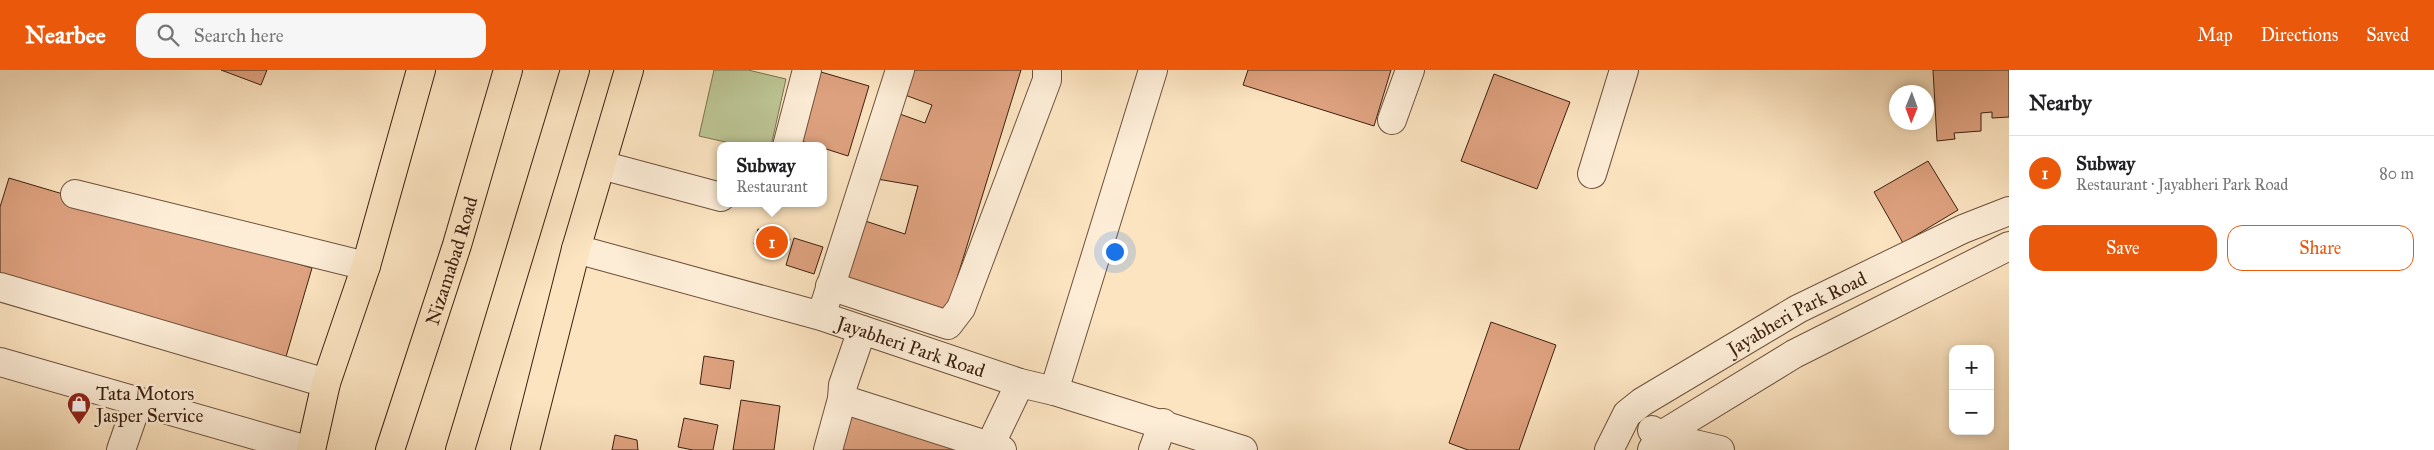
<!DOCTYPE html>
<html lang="en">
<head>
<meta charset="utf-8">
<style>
	:root { --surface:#fff; --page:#f6f6f6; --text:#202124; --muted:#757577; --line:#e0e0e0; --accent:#ea580c }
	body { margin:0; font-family:"IM FELL Great Primer",serif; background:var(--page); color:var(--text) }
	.controls { position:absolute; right:15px; bottom:15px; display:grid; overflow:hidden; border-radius:10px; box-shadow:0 2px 8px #0003 }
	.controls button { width:45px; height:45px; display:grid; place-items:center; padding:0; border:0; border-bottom:1px solid var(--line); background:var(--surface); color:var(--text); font:25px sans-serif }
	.compass { position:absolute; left:1889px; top:15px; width:45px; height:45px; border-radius:50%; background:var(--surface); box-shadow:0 2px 8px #0003; rotate:181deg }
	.you { position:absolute; left:1114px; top:181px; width:18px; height:18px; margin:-12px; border:4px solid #fff; border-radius:50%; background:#1a73e8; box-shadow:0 0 0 8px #1a73e833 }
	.badge { display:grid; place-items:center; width:32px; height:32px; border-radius:50%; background:var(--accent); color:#fff; font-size:16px; font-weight:700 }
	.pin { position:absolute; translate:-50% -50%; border:2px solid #fff; box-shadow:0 1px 5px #0006 }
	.popup { position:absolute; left:717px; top:72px; width:110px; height:65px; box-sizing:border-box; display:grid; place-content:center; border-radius:10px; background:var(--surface); filter:drop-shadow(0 1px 4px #0005); font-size:16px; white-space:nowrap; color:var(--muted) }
	.popup b { font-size:19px; color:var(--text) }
	.popup::after { content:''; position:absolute; left:50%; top:100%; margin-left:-10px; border:10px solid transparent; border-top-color:var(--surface) }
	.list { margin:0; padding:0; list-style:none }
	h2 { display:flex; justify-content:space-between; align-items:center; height:65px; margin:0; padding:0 20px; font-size:21px }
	h2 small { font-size:16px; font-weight:400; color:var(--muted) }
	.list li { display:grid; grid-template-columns:32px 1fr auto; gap:15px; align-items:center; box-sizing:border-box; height:75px; padding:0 20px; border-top:1px solid var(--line) }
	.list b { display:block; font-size:19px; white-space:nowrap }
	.list p { margin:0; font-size:16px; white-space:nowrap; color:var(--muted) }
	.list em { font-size:16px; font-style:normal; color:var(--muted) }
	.actions { display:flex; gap:10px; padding:15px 20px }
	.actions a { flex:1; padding:11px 0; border:1px solid var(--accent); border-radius:15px; text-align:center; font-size:18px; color:var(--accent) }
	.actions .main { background:var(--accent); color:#fff }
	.icon { flex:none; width:28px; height:28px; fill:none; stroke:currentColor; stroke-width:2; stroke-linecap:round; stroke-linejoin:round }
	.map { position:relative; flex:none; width:2009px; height:380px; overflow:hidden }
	header { display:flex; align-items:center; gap:30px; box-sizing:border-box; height:70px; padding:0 25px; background:var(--accent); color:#fff }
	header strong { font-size:24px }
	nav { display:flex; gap:28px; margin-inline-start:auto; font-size:18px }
	.search { width:350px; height:45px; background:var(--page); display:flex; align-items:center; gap:12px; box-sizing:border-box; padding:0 18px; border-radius:15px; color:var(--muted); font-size:19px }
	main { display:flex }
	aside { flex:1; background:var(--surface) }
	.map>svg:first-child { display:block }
	.green { fill:#bcc595; stroke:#7c7252 }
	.building { fill:#dfa280; stroke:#3d2010 }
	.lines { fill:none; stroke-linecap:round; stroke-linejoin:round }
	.minor-casing { stroke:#6d513c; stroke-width:30 }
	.major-casing { stroke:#3d2010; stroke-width:30 }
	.highway-casing { stroke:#3d2010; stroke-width:30 }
	.minor { stroke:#fdedd7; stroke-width:28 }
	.major { stroke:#fce4c1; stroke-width:28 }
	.highway { stroke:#fce4c1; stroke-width:28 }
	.labels { text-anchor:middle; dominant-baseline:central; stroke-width:5; stroke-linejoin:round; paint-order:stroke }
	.street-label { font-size:19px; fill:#3d2010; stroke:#fdedd7 }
	.poi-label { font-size:19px; fill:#3d2010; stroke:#fdedd7; text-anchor:start }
</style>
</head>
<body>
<header>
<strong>Nearbee</strong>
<div class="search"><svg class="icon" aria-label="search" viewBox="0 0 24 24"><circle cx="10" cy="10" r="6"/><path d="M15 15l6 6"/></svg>Search here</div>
<nav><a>Map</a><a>Directions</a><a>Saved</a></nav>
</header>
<main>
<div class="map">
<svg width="2009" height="380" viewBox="0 0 2009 380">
	<rect width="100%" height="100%" fill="#fce4c1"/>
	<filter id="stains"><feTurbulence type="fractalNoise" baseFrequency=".004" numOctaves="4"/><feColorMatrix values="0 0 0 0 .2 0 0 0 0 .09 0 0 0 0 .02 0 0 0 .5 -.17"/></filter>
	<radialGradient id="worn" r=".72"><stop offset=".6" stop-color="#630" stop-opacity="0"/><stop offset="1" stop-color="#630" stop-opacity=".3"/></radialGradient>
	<!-- green -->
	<path class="green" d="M 714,0 L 748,0 L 786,9 L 771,76 L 743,76 L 699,66 Z"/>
	<!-- building -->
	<g class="building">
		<path d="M 221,0 L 267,0 L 261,15 Z"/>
		<path d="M 912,0 L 1021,0 L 946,244 L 840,214 L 856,148 L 905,164 L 918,116 L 877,109 L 897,43 L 925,53 L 932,35 L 905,25 Z"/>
		<path d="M 1248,0 L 1391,0 L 1374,56 L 1243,15 Z"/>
		<path d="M 1933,0 L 2009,0 L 2009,47 L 1992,48 L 1992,42 L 1981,43 L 1981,61 L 1954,63 L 1955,69 L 1937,71 Z"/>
		<path d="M 821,2 L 869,16 L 848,86 L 823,78 L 823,76 L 799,71 Z"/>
		<path d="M 1494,4 L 1570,32 L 1537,119 L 1461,91 Z"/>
		<path d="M 1928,91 L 1958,140 L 1903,173 L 1874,122 Z"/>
		<path d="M 9,108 L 312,198 L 285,290 L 0,206 L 0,137 Z"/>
		<path d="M 758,159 L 790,169 L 785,184 L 754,174 Z"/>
		<path d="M 794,168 L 823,177 L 814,204 L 786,195 Z"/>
		<path d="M 1491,252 L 1556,275 L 1519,380 L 1468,380 L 1449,373 Z"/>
		<path d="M 704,286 L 734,291 L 730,319 L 700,314 Z"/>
		<path d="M 741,330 L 780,336 L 774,380 L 733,380 Z"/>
		<path d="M 848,340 L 975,380 L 835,380 Z"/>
		<path d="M 684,348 L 718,355 L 713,380 L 693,380 L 678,377 Z"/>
		<path d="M 615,365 L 637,370 L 638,380 L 612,380 Z"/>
	</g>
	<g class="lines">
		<!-- minor casing -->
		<g class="minor-casing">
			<g id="minor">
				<path d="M 1392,50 L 1410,0"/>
				<path d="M 787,76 L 807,0"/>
				<path d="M 601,95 L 721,127"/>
				<path d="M 1592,104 L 1624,0"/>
				<path d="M 75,124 L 366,196"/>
				<path id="s1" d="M 576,179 L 821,246 L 1020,313 L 1054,321 L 1243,380"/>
				<path d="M 830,216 L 948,255 L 961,238 L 1047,10 L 1047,0"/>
				<path d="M 0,217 L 326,313"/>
				<path d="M 825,234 L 900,0"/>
				<path d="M 0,292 L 307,380"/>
				<path d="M 1054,321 L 1153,0"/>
				<path d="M 842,329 L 1002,380"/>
				<path d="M 1652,360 L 1660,366 L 1720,380"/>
				<path d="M 121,380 L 138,331"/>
				<path d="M 828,380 L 842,329 L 843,315 L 862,260"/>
				<path d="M 992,380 L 996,363 L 1020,313"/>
				<path d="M 1153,380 L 1163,353"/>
				<path id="s2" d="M 1609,380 L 1627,344 L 1642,332 L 1798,239 L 1963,159 L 2009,141"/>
				<path d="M 1652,380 L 1660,366 L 1794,284 L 2009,176"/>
			</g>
		</g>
		<!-- major casing -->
		<g class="major-casing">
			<g id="major">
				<path d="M 311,380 L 326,313 L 366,196 L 421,0"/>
				<path d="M 525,380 L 576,179 L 629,0"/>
			</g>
		</g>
		<!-- highway casing -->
		<g class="highway-casing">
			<g id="highway">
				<path id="s3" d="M 390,380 L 457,175 L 508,0"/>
				<path d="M 460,380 L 575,0"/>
			</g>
		</g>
		<!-- minor -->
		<use href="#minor" class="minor"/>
		<!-- major -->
		<use href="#major" class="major"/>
		<!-- highway -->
		<use href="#highway" class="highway"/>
	</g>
	<!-- icons -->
	<defs>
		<g id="shop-pin" transform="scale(1.25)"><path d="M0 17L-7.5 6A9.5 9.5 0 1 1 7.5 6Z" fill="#8f2418" stroke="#fdedd7"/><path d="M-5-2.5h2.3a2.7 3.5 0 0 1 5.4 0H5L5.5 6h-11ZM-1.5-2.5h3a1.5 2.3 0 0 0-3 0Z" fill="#fff"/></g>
	</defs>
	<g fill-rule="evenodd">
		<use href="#shop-pin" x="79" y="334"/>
	</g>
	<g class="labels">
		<!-- street labels -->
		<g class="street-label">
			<text stroke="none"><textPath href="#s3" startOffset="199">Nizamabad Road</textPath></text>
			<text stroke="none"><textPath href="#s2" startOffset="238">Jayabheri Park Road</textPath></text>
			<text stroke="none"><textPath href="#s1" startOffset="349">Jayabheri Park Road</textPath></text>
		</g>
		<!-- poi labels -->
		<g class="poi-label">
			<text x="96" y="323">Tata Motors<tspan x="96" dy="22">Jasper Service</tspan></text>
		</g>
	</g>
	<rect width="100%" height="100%" filter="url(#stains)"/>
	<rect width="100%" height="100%" fill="url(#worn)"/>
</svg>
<div class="controls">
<button>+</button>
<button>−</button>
</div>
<svg class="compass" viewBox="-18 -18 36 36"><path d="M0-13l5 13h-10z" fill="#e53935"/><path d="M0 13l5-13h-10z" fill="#757577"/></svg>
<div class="you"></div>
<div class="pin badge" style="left:772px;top:172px">1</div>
<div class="popup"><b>Subway</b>Restaurant</div>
</div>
<aside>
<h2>Nearby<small></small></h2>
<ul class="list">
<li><span class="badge">1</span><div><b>Subway</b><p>Restaurant · Jayabheri Park Road</p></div><em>80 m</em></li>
</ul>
<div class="actions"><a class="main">Save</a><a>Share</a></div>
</aside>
</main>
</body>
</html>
